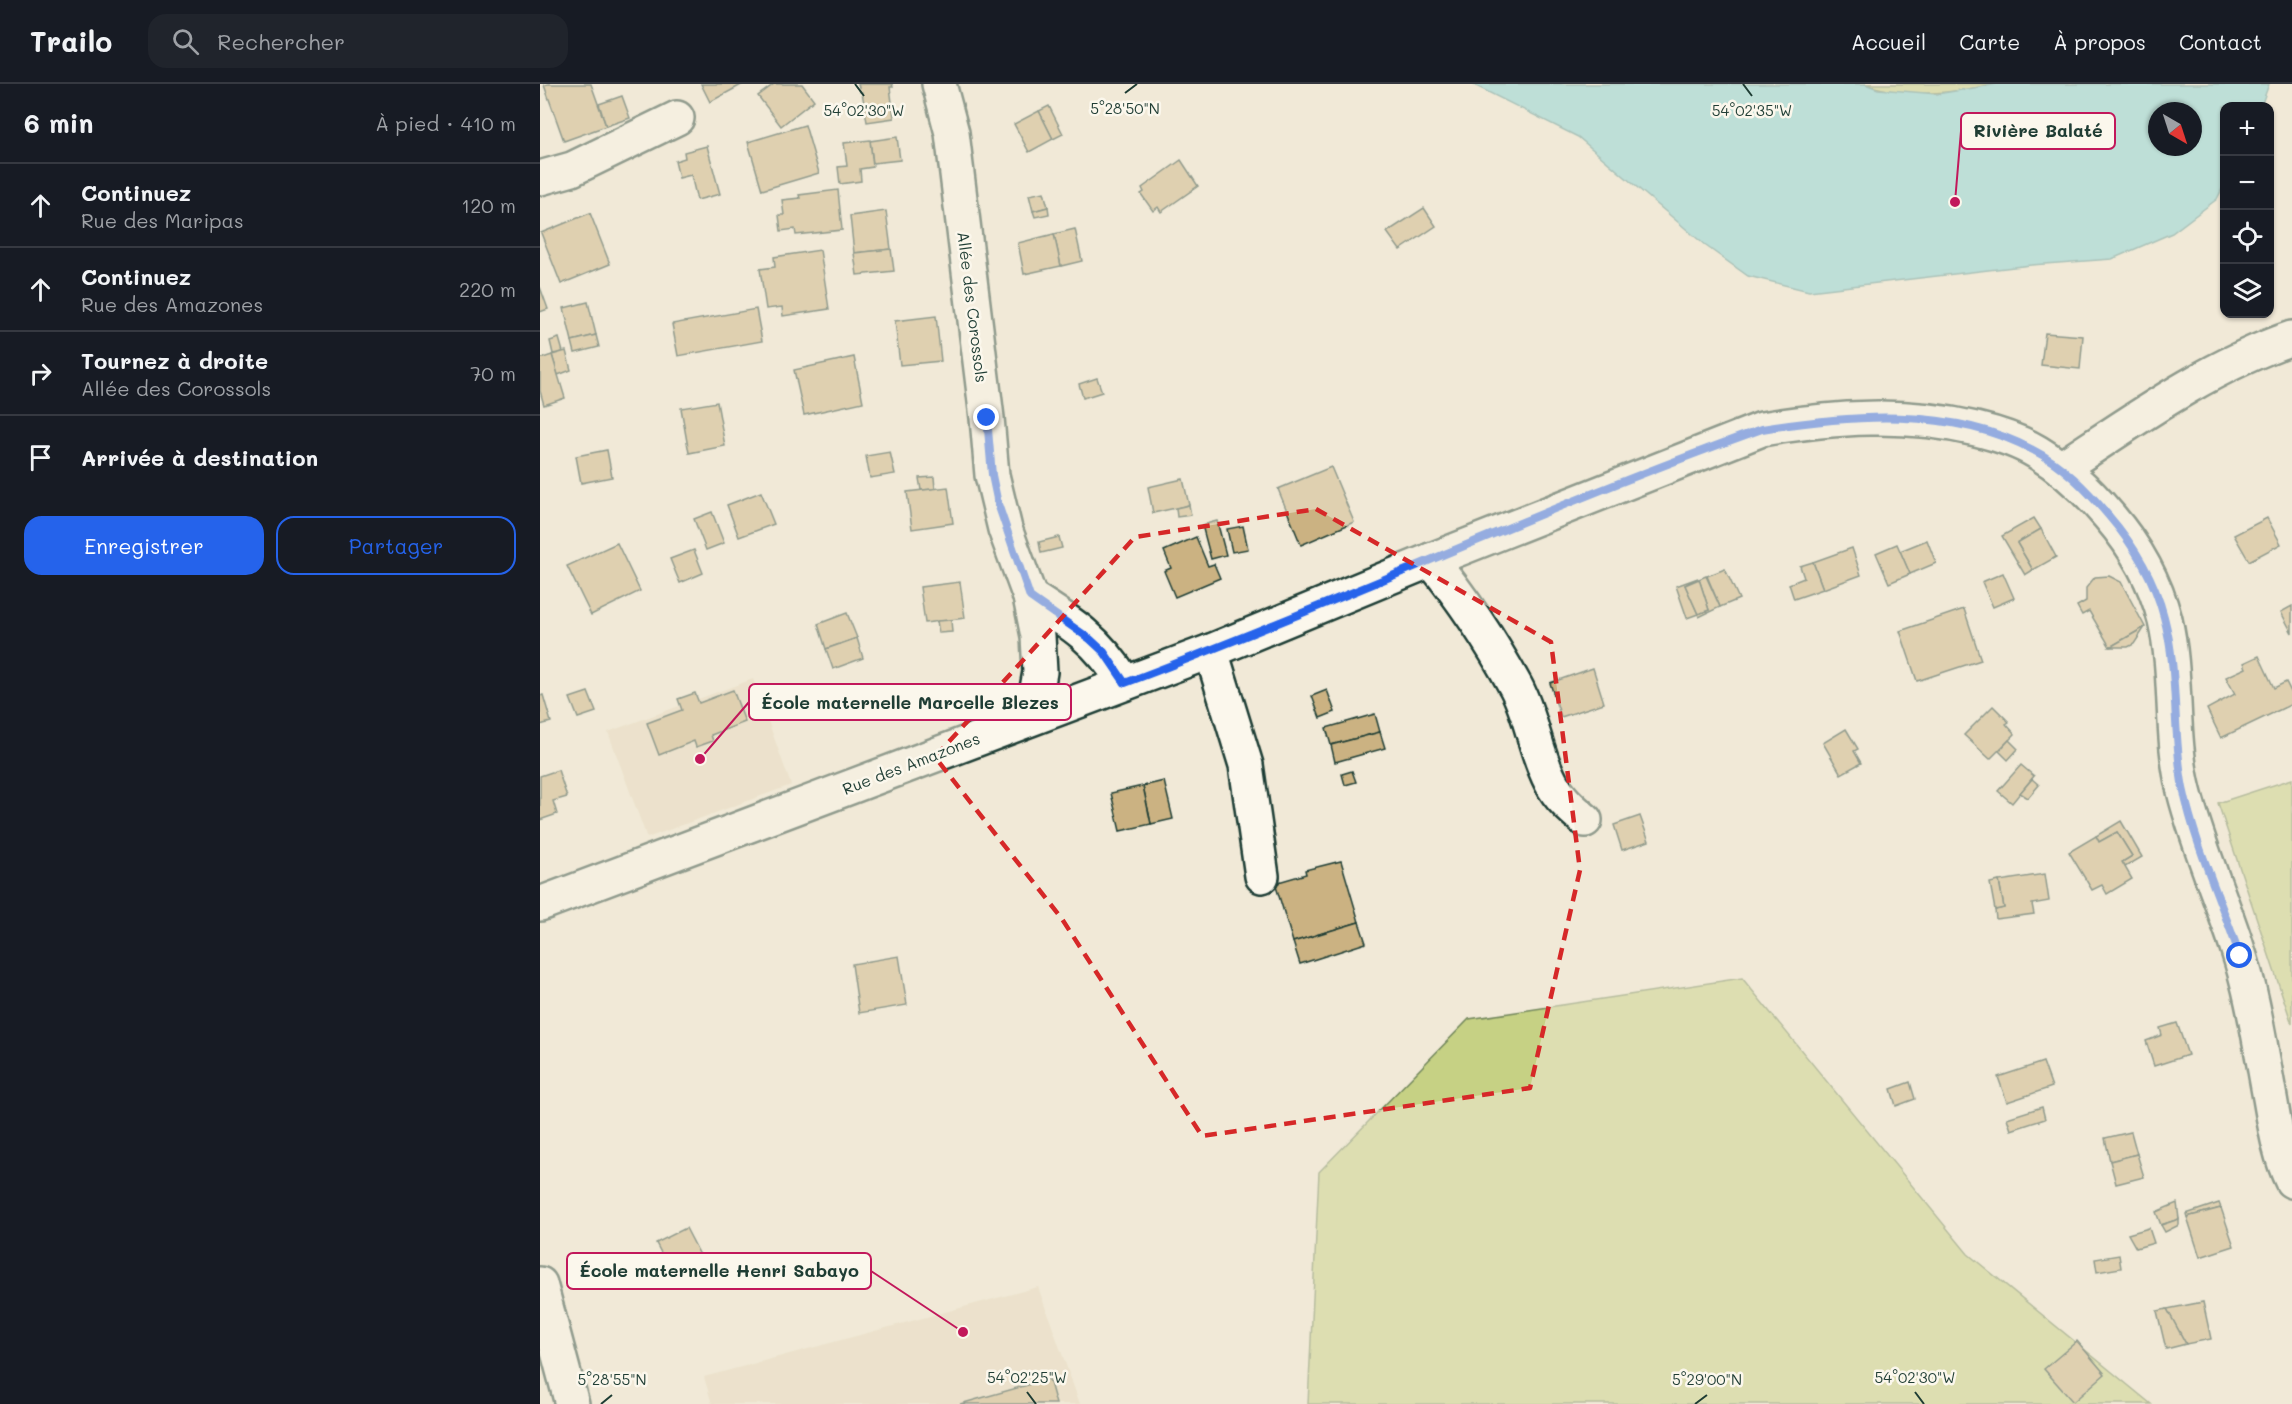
<!DOCTYPE html>
<html lang="fr">
<head>
<meta charset="utf-8">
<style>
	:root { --surface:#171b24; --page:#20242c; --text:#f1f3f6; --muted:#9ea1a6; --line:#363941; --accent:#2563eb }
	body { margin:0; font-family:Mali,sans-serif; background:var(--page); color:var(--text) }
	.controls { position:absolute; right:18px; top:18px; display:grid; overflow:hidden; border-radius:12px; box-shadow:0 2px 4px #0004 }
	.controls button { width:54px; height:54px; display:grid; place-items:center; padding:0; border:0; border-bottom:2px solid var(--line); background:var(--surface); color:var(--text); font:30px sans-serif }
	.compass { position:absolute; left:1608px; top:18px; width:54px; height:54px; border-radius:50%; background:var(--surface); box-shadow:0 2px 4px #0004; rotate:141deg }
	.stop { position:absolute; width:18px; height:18px; margin:-14px; border:4px solid #2563eb; border-radius:50%; background:#fff }
	.stop.end { background:#2563eb; border-color:#fff; box-shadow:0 2px 6px #0008 }
	.list { margin:0; padding:0; list-style:none }
	h2 { display:flex; justify-content:space-between; align-items:center; height:78px; margin:0; padding:0 24px; font-size:26px }
	h2 small { font-size:20px; font-weight:400; color:var(--muted) }
	.list li { display:grid; grid-template-columns:39px 1fr auto; gap:18px; align-items:center; box-sizing:border-box; height:84px; padding:0 24px; border-top:2px solid var(--line) }
	.list b { display:block; font-size:22px; white-space:nowrap }
	.list p { margin:0; font-size:20px; white-space:nowrap; color:var(--muted) }
	.list em { font-size:20px; font-style:normal; color:var(--muted) }
	.actions { display:flex; gap:12px; padding:18px 24px }
	.actions a { flex:1; padding:14px 0; border:2px solid var(--accent); border-radius:18px; text-align:center; font-size:21px; color:var(--accent) }
	.actions .main { background:var(--accent); color:#fff }
	.icon { flex:none; width:33px; height:33px; fill:none; stroke:currentColor; stroke-width:2; stroke-linecap:round; stroke-linejoin:round }
	.map { position:relative; flex:none; width:1752px; height:1320px; overflow:hidden }
	header { display:flex; align-items:center; gap:36px; box-sizing:border-box; height:84px; padding:0 30px; background:var(--surface); border-bottom:2px solid var(--line) }
	header strong { font-size:28px }
	nav { display:flex; gap:33px; margin-inline-start:auto; font-size:21px }
	.search { width:420px; height:54px; background:var(--page); display:flex; align-items:center; gap:15px; box-sizing:border-box; padding:0 21px; border-radius:18px; color:var(--muted); font-size:22px }
	main { display:flex }
	aside { flex:1; background:var(--surface) }
	.map>svg:first-child { display:block }
	.built { fill:#e6d8be }
	.green { fill:#c6d184; stroke:#72875c; stroke-width:1.5 }
	.water { fill:#81d2d8; stroke:#5a9696; stroke-width:1.5; fill-rule:evenodd }
	.building { fill:#cbb282; stroke:#1f3d34; stroke-width:1.5 }
	.lines { fill:none; stroke-linecap:round; stroke-linejoin:round }
	.minor-casing { stroke:#1f3d34; stroke-width:38 }
	.minor { stroke:#fbf7ec; stroke-width:33 }
	.route { stroke:#2563eb; stroke-width:8 }
	.marked { fill:none; stroke:#d62828; stroke-width:4.5; stroke-dasharray:12 8; stroke-linejoin:round }
	.ticks { fill:none; stroke:#1f3d34; stroke-width:2 }
	.labels { text-anchor:middle; dominant-baseline:central; stroke-width:5; stroke-linejoin:round; paint-order:stroke }
	.street-label { font-size:16px; fill:#1f3d34; stroke:#fbf7ec }
	.ticks-label { font-size:15px; text-anchor:middle; fill:#1f3d34; stroke:#fbf7ec; stroke-width:5; stroke-linejoin:round; paint-order:stroke }
	.leader { fill:none; stroke:#c2185b; stroke-width:2 }
	.callout-dot { fill:#c2185b; stroke:#fbf7ec; stroke-width:2 }
	.callout { fill:#fbf7ec; stroke:#c2185b; stroke-width:2 }
	.callout-label { font-size:18px; text-anchor:middle; font-weight:bold; fill:#1f3d34 }
</style>
</head>
<body>
<header>
<strong>Trailo</strong>
<div class="search"><svg class="icon" aria-label="search" viewBox="0 0 24 24"><circle cx="10" cy="10" r="6"/><path d="M15 15l6 6"/></svg>Rechercher</div>
<nav><a>Accueil</a><a>Carte</a><a>À propos</a><a>Contact</a></nav>
</header>
<main>
<aside>
<h2>6 min<small>À pied · 410 m</small></h2>
<ul class="list">
<li><svg class="icon" aria-label="ahead" viewBox="0 0 24 24"><path d="M12 20V5M6 11l6-6 6 6"/></svg><div><b>Continuez</b><p>Rue des Maripas</p></div><em>120 m</em></li>
<li><svg class="icon" aria-label="ahead" viewBox="0 0 24 24"><path d="M12 20V5M6 11l6-6 6 6"/></svg><div><b>Continuez</b><p>Rue des Amazones</p></div><em>220 m</em></li>
<li><svg class="icon" aria-label="right" viewBox="0 0 24 24"><path d="M7 20v-9h11M14 6l5 5-5 5"/></svg><div><b>Tournez à droite</b><p>Allée des Corossols</p></div><em>70 m</em></li>
<li><svg class="icon" aria-label="arrive" viewBox="0 0 24 24"><path d="M6 21V4h12l-3 4 3 4H6"/></svg><div><b>Arrivée à destination</b></div></li>
</ul>
<div class="actions"><a class="main">Enregistrer</a><a>Partager</a></div>
</aside>
<div class="map">
<svg width="1752" height="1320" viewBox="0 0 1752 1320">
	<rect width="100%" height="100%" fill="#f1e9d7"/>
	<filter id="ink" filterUnits="userSpaceOnUse"><feTurbulence type="fractalNoise" baseFrequency=".0167" numOctaves="2"/><feDisplacementMap in="SourceGraphic" scale="12" xChannelSelector="R" yChannelSelector="G"/><feConvolveMatrix kernelMatrix="1 2 1 2 8 2 1 2 1" color-interpolation-filters="sRGB"/></filter>
	<g filter="url(#ink)">
		<!-- built -->
		<g class="built">
			<path d="M 213,595 L 251,701 L 107,754 L 68,648 Z"/>
			<path d="M 498,1203 L 540,1320 L 172,1320 L 164,1293 Z"/>
		</g>
		<!-- green -->
		<g class="green">
			<path d="M 1325,0 L 1458,0 C 1413,8 1369,16 1325,0 Z"/>
			<path d="M 1752,695 L 1752,940 L 1678,719 Z"/>
			<path d="M 1202,894 L 1428,1170 L 1611,1320 L 768,1320 L 779,1088 L 929,935 Z"/>
		</g>
		<!-- water -->
		<path class="water" d="M 932,0 L 1325,0 L 1338,5 L 1397,10 L 1458,0 L 1729,0 L 1721,22 L 1684,22 L 1684,101 L 1677,115 L 1632,149 L 1572,175 L 1491,181 L 1269,207 L 1208,192 L 1166,162 L 1038,53 ZM 1617,27 L 1653,27 L 1653,63 L 1617,63 Z"/>
		<!-- building -->
		<g class="building">
			<path d="M 8,0 L 51,0 L 66,42 L 24,57 L 4,1 Z"/>
			<path d="M 161,0 L 203,0 L 170,18 Z"/>
			<path d="M 234,0 L 262,0 L 274,16 L 241,42 L 218,12 Z"/>
			<path d="M 318,0 L 352,0 L 353,3 L 350,3 L 354,34 L 327,38 L 322,8 L 320,8 Z"/>
			<path d="M 82,12 L 90,34 L 66,42 L 59,20 Z"/>
			<path d="M 509,22 L 523,50 L 513,55 L 499,27 Z"/>
			<path d="M 499,27 L 513,55 L 489,68 L 474,40 Z"/>
			<path d="M 265,41 L 279,89 L 222,106 L 208,58 Z"/>
			<path d="M 357,53 L 360,76 L 333,79 L 330,57 Z"/>
			<path d="M 330,56 L 333,83 L 320,85 L 321,97 L 300,100 L 298,83 L 307,82 L 304,59 Z"/>
			<path d="M 167,62 L 180,110 L 157,116 L 151,91 L 139,94 L 135,77 L 145,74 L 144,68 Z"/>
			<path d="M 641,76 L 658,102 L 621,128 L 618,123 L 613,127 L 601,110 L 604,108 L 602,104 Z"/>
			<path d="M 298,106 L 302,146 L 256,151 L 255,145 L 241,147 L 239,131 L 244,131 L 242,116 L 260,114 L 259,111 Z"/>
			<path d="M 504,108 L 508,123 L 493,127 L 489,111 Z"/>
			<path d="M 508,123 L 509,130 L 495,133 L 493,127 Z"/>
			<path d="M 884,124 L 896,142 L 860,166 L 847,148 Z"/>
			<path d="M 346,127 L 351,165 L 314,169 L 310,132 Z"/>
			<path d="M 50,129 L 70,180 L 21,200 L 1,149 Z"/>
			<path d="M 535,145 L 542,177 L 521,182 L 514,150 Z"/>
			<path d="M 514,150 L 521,182 L 484,190 L 478,159 Z"/>
			<path d="M 351,165 L 354,187 L 317,191 L 314,169 Z"/>
			<path d="M 280,166 L 289,225 L 243,232 L 242,223 L 226,225 L 220,185 L 235,183 L 234,173 Z"/>
			<path d="M 0,203 L 8,225 L 0,228 Z"/>
			<path d="M 48,218 L 56,251 L 32,257 L 24,224 Z"/>
			<path d="M 216,225 L 222,257 L 138,272 L 132,240 Z"/>
			<path d="M 396,232 L 401,277 L 360,281 L 355,237 Z"/>
			<path d="M 1505,249 L 1543,252 L 1540,285 L 1501,281 Z"/>
			<path d="M 56,251 L 59,263 L 35,269 L 32,257 Z"/>
			<path d="M 19,254 L 23,268 L 13,270 L 10,257 Z"/>
			<path d="M 26,267 L 31,286 L 18,291 L 12,271 Z"/>
			<path d="M 12,271 L 25,314 L 4,321 L 0,307 L 0,275 Z"/>
			<path d="M 314,273 L 323,318 L 264,331 L 254,286 Z"/>
			<path d="M 557,294 L 562,308 L 543,314 L 539,300 Z"/>
			<path d="M 177,318 L 185,362 L 149,369 L 141,324 Z"/>
			<path d="M 67,366 L 72,393 L 41,399 L 36,372 Z"/>
			<path d="M 350,368 L 355,390 L 330,394 L 326,372 Z"/>
			<path d="M 791,383 L 814,438 L 761,461 L 738,405 Z"/>
			<path d="M 394,393 L 395,405 L 381,406 L 379,394 Z"/>
			<path d="M 643,395 L 649,421 L 613,429 L 608,403 Z"/>
			<path d="M 408,403 L 413,439 L 372,445 L 367,408 Z"/>
			<path d="M 221,408 L 234,440 L 199,453 L 187,421 Z"/>
			<path d="M 649,421 L 651,431 L 637,433 L 636,424 Z"/>
			<path d="M 172,428 L 184,459 L 166,466 L 154,435 Z"/>
			<path d="M 1494,434 L 1501,445 L 1477,459 L 1493,486 L 1485,491 L 1462,452 Z"/>
			<path d="M 1727,434 L 1741,460 L 1709,477 L 1694,451 Z"/>
			<path d="M 677,437 L 686,471 L 671,475 L 662,441 Z"/>
			<path d="M 703,442 L 708,465 L 692,468 L 687,445 Z"/>
			<path d="M 1501,445 L 1516,473 L 1493,486 L 1477,459 Z"/>
			<path d="M 519,453 L 522,464 L 501,469 L 499,458 Z"/>
			<path d="M 656,453 L 668,482 L 674,480 L 680,494 L 635,513 L 624,487 L 631,484 L 624,467 Z"/>
			<path d="M 1387,456 L 1396,479 L 1370,490 L 1360,467 Z"/>
			<path d="M 77,459 L 100,507 L 51,531 L 27,482 Z"/>
			<path d="M 1357,460 L 1370,490 L 1349,499 L 1336,469 Z"/>
			<path d="M 1312,464 L 1321,491 L 1283,505 L 1273,478 Z"/>
			<path d="M 154,466 L 163,489 L 140,499 L 130,475 Z"/>
			<path d="M 1273,478 L 1283,505 L 1254,515 L 1249,500 L 1264,494 L 1260,482 Z"/>
			<path d="M 1185,485 L 1199,515 L 1180,523 L 1167,492 Z"/>
			<path d="M 1463,489 L 1474,514 L 1453,523 L 1442,498 Z"/>
			<path d="M 1166,492 L 1180,523 L 1159,533 L 1158,530 L 1169,526 L 1159,495 Z"/>
			<path d="M 1569,492 L 1581,498 L 1605,543 L 1570,563 L 1549,527 L 1542,531 L 1537,522 L 1546,517 L 1546,504 L 1555,493 Z"/>
			<path d="M 1158,494 L 1145,501 L 1158,530 L 1147,534 L 1136,502 Z"/>
			<path d="M 1159,495 L 1169,526 L 1158,530 L 1145,501 Z"/>
			<path d="M 420,498 L 425,534 L 385,539 L 380,503 Z"/>
			<path d="M 1752,522 L 1752,549 L 1741,528 Z"/>
			<path d="M 1424,525 L 1441,576 L 1377,597 L 1360,547 Z"/>
			<path d="M 307,529 L 317,554 L 286,565 L 278,540 Z"/>
			<path d="M 411,536 L 412,548 L 399,549 L 397,537 Z"/>
			<path d="M 1605,543 L 1594,560 L 1588,563 L 1570,563 Z"/>
			<path d="M 317,554 L 323,574 L 293,585 L 286,565 Z"/>
			<path d="M 1719,572 L 1734,604 L 1746,598 L 1752,610 L 1752,620 L 1681,654 L 1667,625 L 1695,610 L 1686,593 L 1706,584 L 1704,579 Z"/>
			<path d="M 1053,584 L 1064,619 L 1021,633 L 1010,599 Z"/>
			<path d="M 193,606 L 205,638 L 171,651 L 173,657 L 156,663 L 154,657 L 119,671 L 107,639 L 142,626 L 138,615 L 155,609 L 159,619 Z"/>
			<path d="M 787,606 L 795,628 L 780,634 L 772,612 Z"/>
			<path d="M 48,608 L 56,628 L 38,634 L 30,614 Z"/>
			<path d="M 3,611 L 11,638 L 0,641 L 0,612 Z"/>
			<path d="M 1453,622 L 1469,638 L 1466,640 L 1475,650 L 1450,675 L 1424,651 Z"/>
			<path d="M 835,630 L 840,648 L 791,661 L 786,644 Z"/>
			<path d="M 1306,645 L 1318,665 L 1314,667 L 1321,679 L 1301,690 L 1283,659 Z"/>
			<path d="M 840,648 L 845,664 L 795,678 L 791,661 Z"/>
			<path d="M 1469,656 L 1478,665 L 1468,676 L 1459,667 Z"/>
			<path d="M 1481,681 L 1494,692 L 1472,719 L 1458,707 Z"/>
			<path d="M 18,686 L 27,713 L 13,717 L 17,730 L 0,736 L 0,692 Z"/>
			<path d="M 812,687 L 816,698 L 805,701 L 802,690 Z"/>
			<path d="M 1492,695 L 1499,701 L 1488,714 L 1480,709 Z"/>
			<path d="M 624,697 L 633,735 L 611,740 L 603,702 Z"/>
			<path d="M 603,702 L 611,740 L 580,747 L 571,709 Z"/>
			<path d="M 1100,732 L 1109,757 L 1082,766 L 1074,741 Z"/>
			<path d="M 1581,737 L 1602,773 L 1585,783 L 1582,778 L 1592,772 L 1577,748 L 1559,758 L 1556,752 Z"/>
			<path d="M 1577,748 L 1592,772 L 1582,778 L 1592,795 L 1567,810 L 1562,801 L 1552,806 L 1529,768 L 1556,752 L 1559,758 Z"/>
			<path d="M 801,777 L 819,838 L 753,858 L 735,799 L 766,790 L 765,786 Z"/>
			<path d="M 1505,790 L 1509,817 L 1492,820 L 1494,830 L 1456,835 L 1455,826 L 1464,824 L 1459,797 Z"/>
			<path d="M 1459,797 L 1464,824 L 1455,826 L 1450,799 Z"/>
			<path d="M 819,838 L 826,859 L 760,880 L 753,858 Z"/>
			<path d="M 359,872 L 367,921 L 319,929 L 312,880 Z"/>
			<path d="M 1637,939 L 1648,971 L 1614,982 L 1606,957 L 1622,951 L 1620,944 Z"/>
			<path d="M 1503,978 L 1512,1003 L 1467,1018 L 1458,993 Z"/>
			<path d="M 1370,998 L 1375,1015 L 1356,1022 L 1351,1005 Z"/>
			<path d="M 1502,1023 L 1505,1035 L 1471,1046 L 1467,1034 Z"/>
			<path d="M 1591,1048 L 1597,1070 L 1570,1077 L 1565,1054 Z"/>
			<path d="M 1597,1070 L 1604,1093 L 1576,1100 L 1570,1077 Z"/>
			<path d="M 1637,1119 L 1639,1135 L 1621,1141 L 1616,1128 Z"/>
			<path d="M 1679,1119 L 1681,1124 L 1647,1133 L 1646,1130 Z"/>
			<path d="M 1681,1124 L 1694,1162 L 1660,1173 L 1647,1133 Z"/>
			<path d="M 1639,1135 L 1639,1141 L 1625,1148 L 1621,1141 Z"/>
			<path d="M 146,1144 L 162,1175 L 132,1190 L 116,1159 Z"/>
			<path d="M 1609,1144 L 1614,1159 L 1596,1164 L 1588,1150 Z"/>
			<path d="M 1579,1171 L 1581,1184 L 1557,1188 L 1555,1175 Z"/>
			<path d="M 1663,1218 L 1671,1255 L 1646,1260 L 1627,1225 Z"/>
			<path d="M 1627,1225 L 1646,1260 L 1626,1265 L 1617,1227 Z"/>
			<path d="M 1537,1257 L 1565,1290 L 1533,1318 L 1504,1285 Z"/>
			<path d="M 509,1295 L 516,1320 L 420,1320 Z"/>
		</g>
		<g class="lines">
			<!-- minor casing -->
			<g class="minor-casing">
				<g id="minor">
					<path d="M 399,0 L 412,49 L 447,334 L 452,391 L 465,445 L 490,513 L 498,552 L 500,588 L 497,605 L 492,618 L 479,638"/>
					<path d="M 0,94 L 32,85 L 137,34"/>
					<path d="M 1521,384 C 1594,336 1669,282 1752,254"/>
					<path d="M 891,476 C 923,515 952,559 976,603 C 992,633 995,668 1011,698 C 1019,714 1032,725 1045,736"/>
					<path d="M 490,513 C 533,540 557,555 585,599"/>
					<path d="M 671,567 L 706,681 L 722,792"/>
					<path d="M 0,820 L 671,567 L 891,476 L 1222,345 C 1294,333 1365,328 1436,345 C 1457,350 1479,357 1497,368 C 1525,385 1548,407 1569,432 C 1595,462 1615,497 1625,536 C 1638,592 1630,651 1644,707 C 1662,779 1697,846 1712,918 C 1719,950 1724,982 1730,1014 C 1735,1042 1739,1071 1752,1097"/>
					<path d="M 0,1200 L 32,1320"/>
				</g>
			</g>
			<!-- minor -->
			<use href="#minor" class="minor"/>
		</g>
	</g>
	<g class="lines" filter="url(#ink)">
		<!-- route -->
		<path class="route" d="M 447,334 L 452,391 L 458,420 L 490,513 L 550,555 L 564,568 L 585,599 C 799,519 1006,422 1222,345 C 1310,331 1411,322 1493,366 C 1523,381 1547,406 1568,431 C 1594,461 1614,494 1624,533 C 1639,589 1632,648 1643,704 C 1655,761 1681,817 1700,872"/>
	</g>
	<!-- marked area -->
	<path d="M0 0H1752V1320H0ZM 776,425 L 1011,558 L 1040,786 L 990,1004 L 662,1052 L 522,835 L 395,673 L 595,453 Z" fill="#f1e9d7" fill-opacity=".55" fill-rule="evenodd"/>
	<path class="marked" d="M 776,425 L 1011,558 L 1040,786 L 990,1004 L 662,1052 L 522,835 L 395,673 L 595,453 Z"/>
	<!-- ticks -->
	<path class="ticks" d="M 315,0 L 324,12M 1203,0 L 1212,12M 585,9 L 597,0M 487,1308 L 496,1320M 1375,1308 L 1384,1320M 61,1320 L 72,1311M 1155,1320 L 1167,1311"/>
	<g class="labels">
		<!-- street labels -->
		<g class="street-label">
			<text transform="translate(433 223) rotate(83)">Allée des Corossols</text>
			<text transform="translate(371 679) rotate(-21)">Rue des Amazones</text>
		</g>
	</g>
	<g class="ticks-label">
		<text x="585" y="30">5°28'50"N</text>
		<text x="1212" y="32">54°02'35"W</text>
		<text x="324" y="32">54°02'30"W</text>
		<text x="487" y="1299">54°02'25"W</text>
		<text x="1375" y="1299">54°02'30"W</text>
		<text x="72" y="1301">5°28'55"N</text>
		<text x="1167" y="1301">5°29'00"N</text>
	</g>
	<!-- callouts -->
	<path class="leader" d="M1415 118L1421 47M160 675L209 618M423 1248L331 1187"/>
	<g class="callout-dot">
		<circle cx="1415" cy="118" r="6"/>
		<circle cx="160" cy="675" r="6"/>
		<circle cx="423" cy="1248" r="6"/>
	</g>
	<g class="callout">
		<rect x="1421" y="29" width="154" height="36" rx="6"/>
		<rect x="209" y="600" width="322" height="36" rx="6"/>
		<rect x="27" y="1169" width="304" height="36" rx="6"/>
	</g>
	<g class="callout-label">
		<text x="1498" y="53">Rivière Balaté</text>
		<text x="370" y="625">École maternelle Marcelle Blezes</text>
		<text x="179" y="1193">École maternelle Henri Sabayo</text>
	</g>
</svg>
<div class="controls">
<button>+</button>
<button>−</button>
<button><svg class="icon" aria-label="locate" viewBox="0 0 24 24"><circle cx="12" cy="12" r="6"/><path d="M12 2v4M12 18v4M2 12h4M18 12h4"/></svg></button>
<button><svg class="icon" aria-label="layers" viewBox="0 0 24 24"><path d="M12 4l9 5-9 5-9-5zM3 14l9 5 9-5"/></svg></button>
</div>
<svg class="compass" viewBox="-18 -18 36 36"><path d="M0-13l5 13h-10z" fill="#e53935"/><path d="M0 13l5-13h-10z" fill="#9ea1a6"/></svg>
<div class="stop" style="left:1700px;top:872px"></div>
<div class="stop end" style="left:447px;top:334px"></div>
</div>
</main>
</body>
</html>
